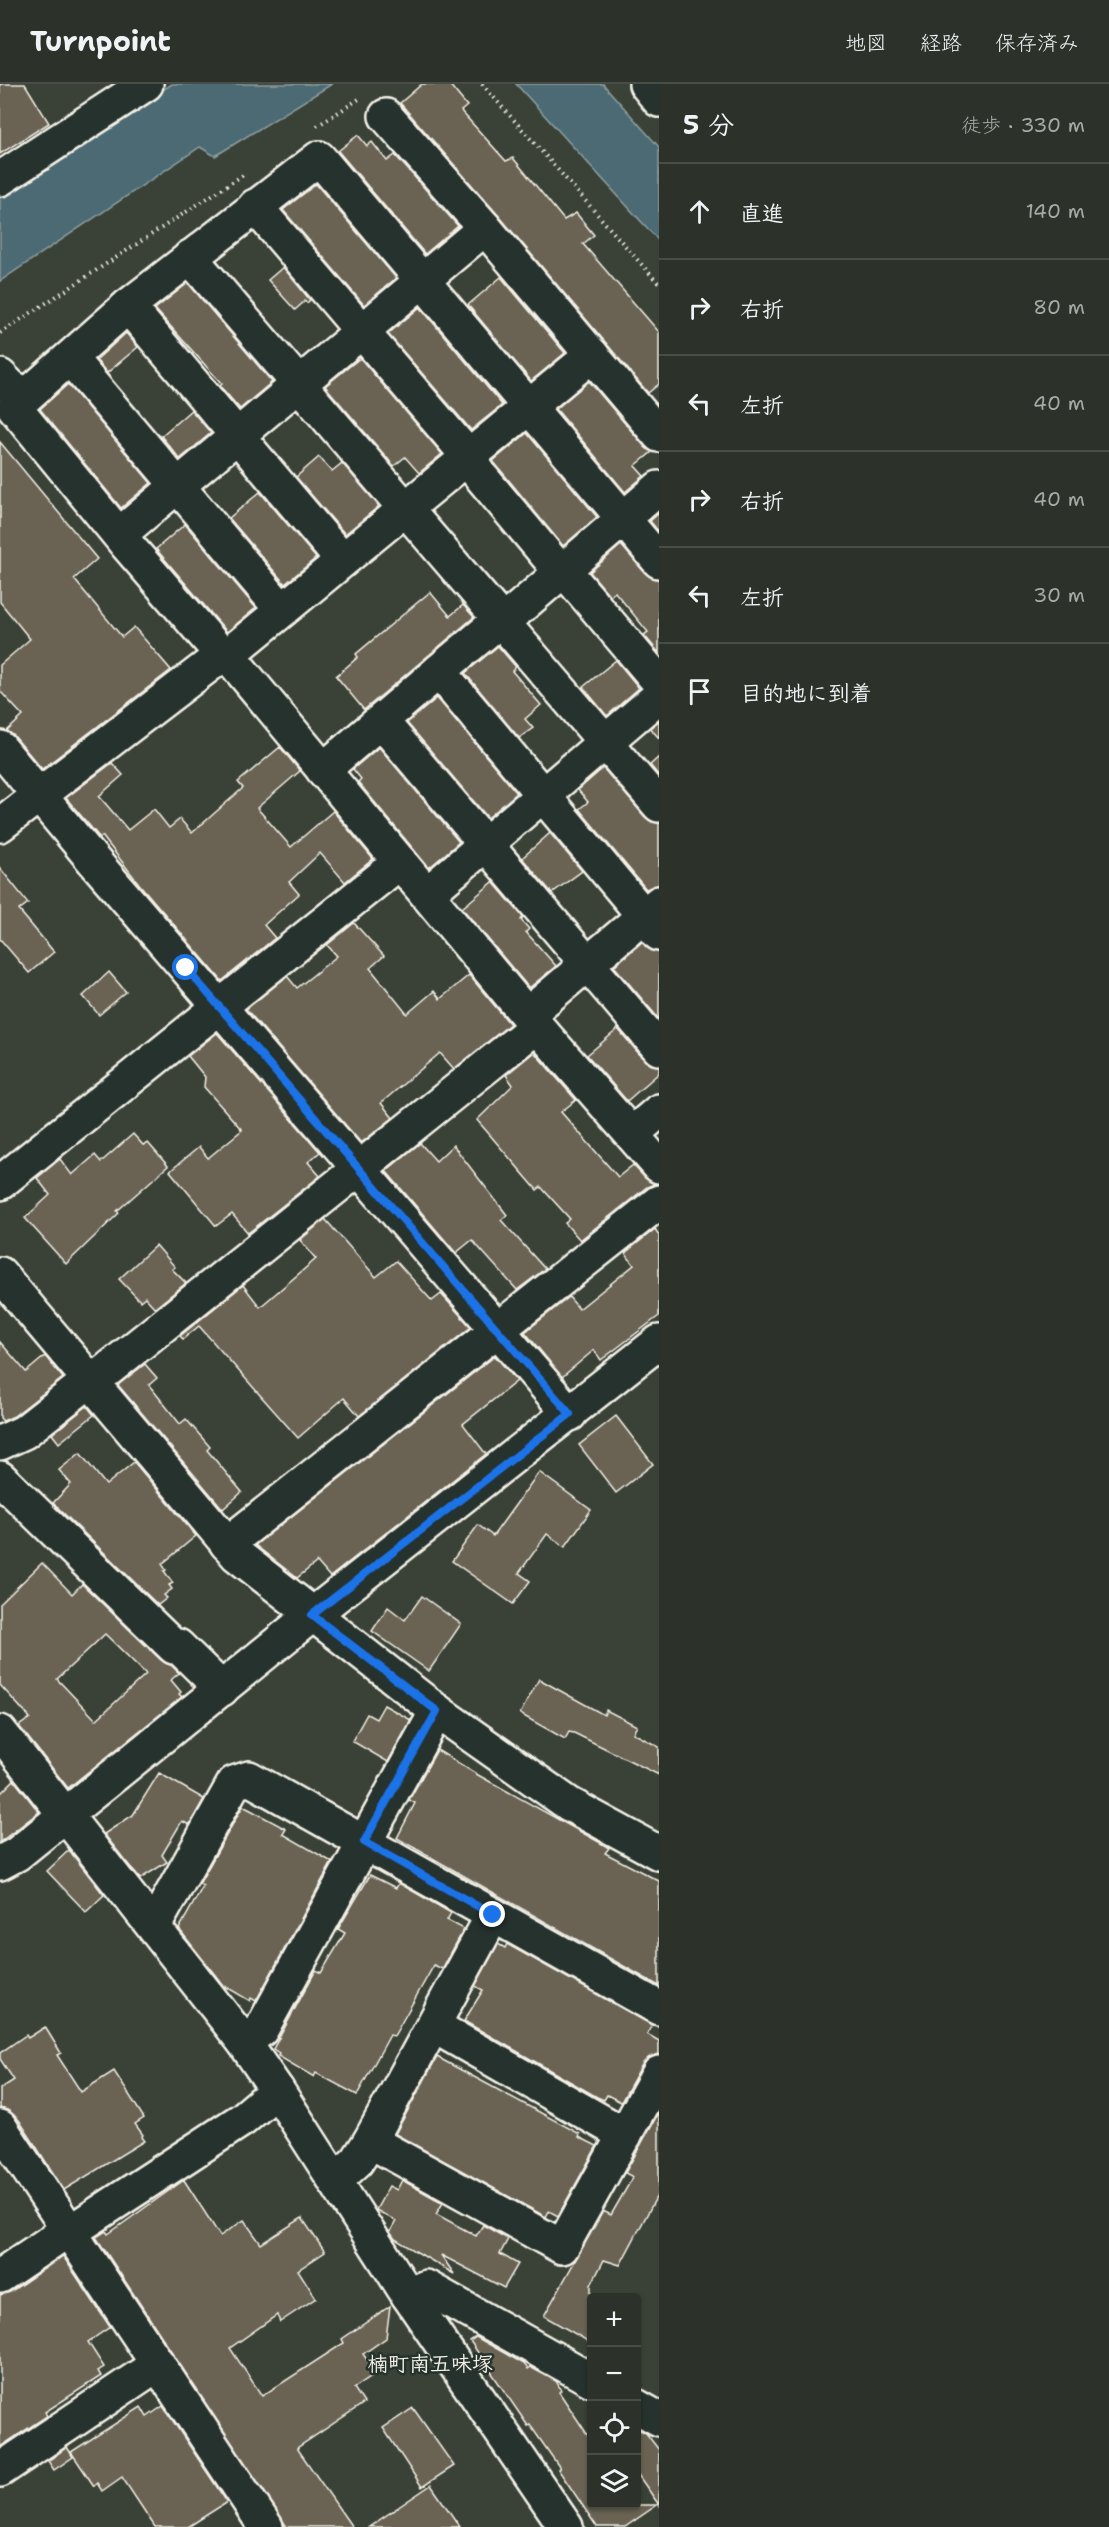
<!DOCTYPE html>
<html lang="ja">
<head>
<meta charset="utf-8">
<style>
	:root { --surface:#2c322a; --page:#343a32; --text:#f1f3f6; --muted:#a6aaa8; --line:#484d47 }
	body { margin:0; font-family:"Shantell Sans","Klee One",sans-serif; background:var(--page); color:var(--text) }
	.controls { position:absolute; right:18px; bottom:18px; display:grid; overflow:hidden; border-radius:6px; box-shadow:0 2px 4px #0004 }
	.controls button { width:54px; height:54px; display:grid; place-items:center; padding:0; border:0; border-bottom:2px solid var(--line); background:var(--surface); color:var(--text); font:30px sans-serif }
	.stop { position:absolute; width:18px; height:18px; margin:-14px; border:4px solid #1a73e8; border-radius:50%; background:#fff }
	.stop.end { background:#1a73e8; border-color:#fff; box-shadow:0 2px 6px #0008 }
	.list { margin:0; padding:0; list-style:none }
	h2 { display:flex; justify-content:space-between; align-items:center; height:78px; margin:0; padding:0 24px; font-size:26px }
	h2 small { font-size:20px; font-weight:400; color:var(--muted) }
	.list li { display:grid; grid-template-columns:39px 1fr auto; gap:18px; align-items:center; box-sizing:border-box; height:96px; padding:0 24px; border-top:2px solid var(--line) }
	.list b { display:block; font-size:22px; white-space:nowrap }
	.list em { font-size:20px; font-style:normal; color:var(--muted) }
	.icon { flex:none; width:33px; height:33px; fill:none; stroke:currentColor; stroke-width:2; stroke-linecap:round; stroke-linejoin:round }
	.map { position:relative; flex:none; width:659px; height:2443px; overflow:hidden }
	header { display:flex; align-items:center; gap:36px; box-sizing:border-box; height:84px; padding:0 30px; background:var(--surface); border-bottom:2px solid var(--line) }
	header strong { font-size:28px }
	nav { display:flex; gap:33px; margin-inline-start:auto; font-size:21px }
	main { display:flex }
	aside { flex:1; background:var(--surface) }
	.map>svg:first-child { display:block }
	.water { fill:#4c6a73; stroke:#8fa0a2; stroke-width:1.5 }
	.building { fill:#6a6453; stroke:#f4f1e8; stroke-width:1.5; fill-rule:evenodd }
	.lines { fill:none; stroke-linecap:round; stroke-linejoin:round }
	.minor-casing { stroke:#f4f1e8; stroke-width:38 }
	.path { stroke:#f4f1e8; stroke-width:4; stroke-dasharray:1.5 4.5; stroke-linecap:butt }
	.minor { stroke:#26332d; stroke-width:33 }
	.route { stroke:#1a73e8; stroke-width:8 }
	.labels { text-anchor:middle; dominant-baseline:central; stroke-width:5; stroke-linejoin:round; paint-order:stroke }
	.quarter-label { font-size:21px; font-weight:bold; fill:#f4f1e8; stroke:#26332d }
</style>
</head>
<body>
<header>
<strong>Turnpoint</strong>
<nav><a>地図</a><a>経路</a><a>保存済み</a></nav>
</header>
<main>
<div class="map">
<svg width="659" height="2443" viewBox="0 0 659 2443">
	<rect width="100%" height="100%" fill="#3a4238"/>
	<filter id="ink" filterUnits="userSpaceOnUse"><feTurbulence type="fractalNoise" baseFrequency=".0167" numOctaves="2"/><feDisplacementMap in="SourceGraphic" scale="12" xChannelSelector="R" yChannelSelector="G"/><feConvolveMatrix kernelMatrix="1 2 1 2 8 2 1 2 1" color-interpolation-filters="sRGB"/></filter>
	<g filter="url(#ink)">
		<!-- water -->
		<g class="water">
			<path d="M 172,0 L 332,0 L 215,72 L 200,63 L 0,197 L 0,110 Z"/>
			<path d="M 516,0 L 603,0 L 659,63 L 659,157 Z"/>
		</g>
		<!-- building -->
		<g class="building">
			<path d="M 0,0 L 25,0 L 49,39 L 0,70 Z"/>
			<path d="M 422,0 L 449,0 L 467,22 L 461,27 L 506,77 L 513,74 L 564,136 L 576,129 L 594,151 L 583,160 L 659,248 L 659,300 L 648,309 L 499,132 L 400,19 Z"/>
			<path d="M 358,51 L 367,62 L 372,58 L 387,77 L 395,71 L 458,142 L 425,170 L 338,67 Z"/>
			<path d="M 316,100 L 396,194 L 364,221 L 283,126 Z"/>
			<path d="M 283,183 L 310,216 L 307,219 L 305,217 L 295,226 L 268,196 Z"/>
			<path d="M 501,193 L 565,269 L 531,297 L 468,221 Z"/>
			<path d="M 188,199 L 272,298 L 240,325 L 220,302 L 222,300 L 155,225 Z"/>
			<path d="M 420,223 L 502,321 L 471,346 L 388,250 Z"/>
			<path d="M 126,249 L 138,263 L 107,289 L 96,276 Z"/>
			<path d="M 360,274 L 442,370 L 419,389 L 405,373 L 394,382 L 325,302 Z"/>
			<path d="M 589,297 L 645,363 L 652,368 L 635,382 L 644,392 L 625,408 L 556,325 Z"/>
			<path d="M 68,300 L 151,399 L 121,424 L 40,325 Z"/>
			<path d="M 191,326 L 211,349 L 180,375 L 161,352 Z"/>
			<path d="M 527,349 L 597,433 L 563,462 L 493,377 Z"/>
			<path d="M 0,358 L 97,475 L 74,495 L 122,553 L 134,543 L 171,586 L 42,685 L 14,652 L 7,647 L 23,632 L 0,607 L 0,581 L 30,555 L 0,518 Z"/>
			<path d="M 319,373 L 332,387 L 342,379 L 379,422 L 345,450 L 296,393 Z"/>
			<path d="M 260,408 L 316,474 L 285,500 L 229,434 Z"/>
			<path d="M 659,429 L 659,448 L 650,437 Z"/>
			<path d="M 185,440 L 256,524 L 227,548 L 156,465 Z"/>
			<path d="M 621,461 L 645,489 L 652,494 L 659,495 L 659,569 L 644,551 L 648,548 L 615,508 L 610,512 L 590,488 Z"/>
			<path d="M 430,508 L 450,532 L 463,521 L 474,533 L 364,626 L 336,592 L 358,573 L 356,570 Z"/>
			<path d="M 498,562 L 516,583 L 512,587 L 541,621 L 525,635 L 533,644 L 519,654 L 465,589 Z"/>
			<path d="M 616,576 L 639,604 L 607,632 L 583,603 Z"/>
			<path d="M 437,614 L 517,709 L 488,734 L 407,639 Z"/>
			<path d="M 659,637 L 659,654 L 650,644 Z"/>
			<path d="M 280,663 L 300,687 L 257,724 L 291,763 L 333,727 L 373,775 L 345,798 L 320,769 L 289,798 L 299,810 L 264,841 L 275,854 L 222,897 L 140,801 L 102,752 L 100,754 L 66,714 L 112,679 L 123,691 L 99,712 L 128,746 L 154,725 L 169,744 L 180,735 L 192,749 L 243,704 L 238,698 Z"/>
			<path d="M 379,663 L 459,758 L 429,784 L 358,698 L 361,695 L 353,685 Z"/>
			<path d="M 659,673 L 659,692 L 650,681 Z"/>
			<path d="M 603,684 L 645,733 L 652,738 L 659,739 L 659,801 L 646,805 L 579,725 L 588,718 L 578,706 Z"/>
			<path d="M 550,749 L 582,787 L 552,809 L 522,774 Z"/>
			<path d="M 0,784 L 28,819 L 19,826 L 54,868 L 29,889 L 0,855 Z"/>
			<path d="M 493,798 L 523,833 L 521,836 L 529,845 L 526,848 L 556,882 L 529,904 L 462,824 Z"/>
			<path d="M 354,839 L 384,872 L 370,884 L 407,930 L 434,907 L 440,915 L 469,891 L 510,940 L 454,985 L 440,969 L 381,1019 L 393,1034 L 361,1059 L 246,925 L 287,892 L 297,904 L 337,872 L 327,861 Z"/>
			<path d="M 642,858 L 652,867 L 659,868 L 659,935 L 614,882 Z"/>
			<path d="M 109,888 L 126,908 L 99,931 L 83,912 Z"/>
			<path d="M 618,945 L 645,977 L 652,981 L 659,982 L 659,989 L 627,1017 L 587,971 Z"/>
			<path d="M 217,949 L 320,1068 L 308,1078 L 320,1092 L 248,1149 L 232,1130 L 216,1142 L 170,1087 L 199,1063 L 208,1074 L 242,1046 L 204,1003 L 205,993 L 188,972 Z"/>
			<path d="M 534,968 L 576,1016 L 561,1028 L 618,1093 L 633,1081 L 645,1094 L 655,1100 L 647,1103 L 580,1156 L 565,1139 L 570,1135 L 541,1103 L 537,1106 L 477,1036 L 513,1001 L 506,991 Z"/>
			<path d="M 133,1050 L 143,1061 L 148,1059 L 168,1082 L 117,1127 L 119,1129 L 66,1180 L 25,1134 L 50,1111 L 37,1094 L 60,1075 L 72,1091 L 95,1071 L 101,1078 Z"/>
			<path d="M 420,1059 L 436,1077 L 453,1061 L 507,1131 L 501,1136 L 545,1185 L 517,1206 L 472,1156 L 456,1169 L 386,1087 Z"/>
			<path d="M 325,1135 L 376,1193 L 396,1177 L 432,1217 L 441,1210 L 471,1243 L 359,1332 L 344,1314 L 298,1354 L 199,1242 L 183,1255 L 180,1252 L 243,1201 L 260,1223 L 316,1175 L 300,1156 Z"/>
			<path d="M 655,1145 L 659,1151 L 659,1232 L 601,1276 L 594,1266 L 562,1293 L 525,1248 L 569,1213 L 579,1225 L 634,1181 L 625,1169 Z"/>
			<path d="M 156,1161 L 175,1183 L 172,1185 L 186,1199 L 155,1224 L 145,1213 L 140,1217 L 119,1195 Z"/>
			<path d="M 0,1258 L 26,1288 L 45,1272 L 63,1294 L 14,1332 L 3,1337 L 0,1334 Z"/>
			<path d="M 495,1272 L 517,1297 L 463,1340 L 486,1370 L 330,1493 L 317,1478 L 297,1494 L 255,1461 Z"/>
			<path d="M 145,1280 L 157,1294 L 149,1301 L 180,1340 L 186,1335 L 210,1363 L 207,1366 L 242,1408 L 223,1425 L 118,1301 Z"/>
			<path d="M 87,1322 L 94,1331 L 59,1359 L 52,1350 Z"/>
			<path d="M 616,1332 L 653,1380 L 616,1409 L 579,1361 Z"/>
			<path d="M 80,1369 L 106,1401 L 134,1378 L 196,1452 L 162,1480 L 166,1486 L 164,1487 L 173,1499 L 169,1501 L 172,1505 L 164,1511 L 167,1514 L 158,1521 L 53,1419 L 71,1400 L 59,1386 Z"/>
			<path d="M 539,1388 L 591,1426 L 565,1463 L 547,1450 L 519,1489 L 530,1497 L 513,1520 L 452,1477 L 478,1441 L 493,1452 Z"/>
			<path d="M 42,1479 L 72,1510 L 82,1500 L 161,1576 L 171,1581 L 179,1589 L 171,1596 L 181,1608 L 179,1610 L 182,1613 L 68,1704 L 19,1642 L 30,1634 L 0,1601 L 0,1520 ZM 105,1550 L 146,1590 L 96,1636 L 57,1595 Z"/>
			<path d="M 422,1512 L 461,1540 L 429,1587 L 372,1547 L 388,1523 L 405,1536 Z"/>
			<path d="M 539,1595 L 604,1631 L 606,1626 L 637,1642 L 633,1649 L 659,1663 L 659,1691 L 574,1649 L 569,1648 L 565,1655 L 520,1630 Z"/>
			<path d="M 384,1621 L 411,1636 L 388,1678 L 352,1657 L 367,1630 L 376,1635 Z"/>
			<path d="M 437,1666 L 478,1691 L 599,1758 L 609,1764 L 605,1769 L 659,1797 L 659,1902 L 397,1754 L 415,1719 L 409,1716 Z"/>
			<path d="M 159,1689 L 204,1715 L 189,1741 L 182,1737 L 162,1771 L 167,1778 L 140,1795 L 104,1750 L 133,1731 Z"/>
			<path d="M 14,1696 L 39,1728 L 0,1758 L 0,1710 Z"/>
			<path d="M 243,1722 L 286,1745 L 283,1750 L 332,1778 L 256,1917 L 251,1914 L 250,1917 L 223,1901 L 179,1845 L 203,1802 L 199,1800 Z"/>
			<path d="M 69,1766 L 104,1811 L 86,1828 L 47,1787 Z"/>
			<path d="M 370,1791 L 396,1804 L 399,1799 L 451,1829 L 447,1836 L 464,1845 L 442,1885 L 434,1881 L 394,1952 L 390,1951 L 357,2011 L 316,1989 L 314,1993 L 278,1972 L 279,1969 L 273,1965 L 316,1886 L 321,1889 L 345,1849 L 338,1845 Z"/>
			<path d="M 498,1860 L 505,1864 L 507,1860 L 652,1941 L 647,1950 L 659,1957 L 659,1970 L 650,1973 L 643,1979 L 621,2018 L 607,2011 L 604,2016 L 597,2013 L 464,1937 L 483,1906 L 475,1902 Z"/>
			<path d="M 45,1943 L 61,1969 L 57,1971 L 81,2008 L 114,1987 L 144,2034 L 135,2040 L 143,2051 L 141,2053 L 144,2057 L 64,2106 L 19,2036 L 9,2027 L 0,2024 L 0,2005 L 14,1996 L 0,1975 L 0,1969 L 26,1951 L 28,1954 Z"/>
			<path d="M 437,1973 L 580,2050 L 579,2053 L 597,2062 L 558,2132 L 549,2127 L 546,2133 L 395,2050 Z"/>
			<path d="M 659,2028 L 659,2108 L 620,2181 L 604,2176 L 591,2201 L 591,2259 L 544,2232 L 603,2127 L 611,2131 L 633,2093 L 625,2089 Z"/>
			<path d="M 184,2096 L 220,2152 L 244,2136 L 261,2160 L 302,2134 L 325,2168 L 298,2186 L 316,2214 L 280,2238 L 277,2231 L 230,2264 L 262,2312 L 344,2259 L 342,2255 L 390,2222 L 386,2254 L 363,2270 L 376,2289 L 354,2304 L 364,2319 L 297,2364 L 352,2443 L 287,2443 L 96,2153 L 106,2147 L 108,2150 Z"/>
			<path d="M 402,2096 L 443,2119 L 436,2130 L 476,2152 L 483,2141 L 508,2155 L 500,2170 L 518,2180 L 504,2204 L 441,2171 L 454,2190 L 395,2155 L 390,2148 L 396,2137 L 376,2126 L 389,2102 L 397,2106 Z"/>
			<path d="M 63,2172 L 110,2243 L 88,2258 L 104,2283 L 98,2287 L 101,2292 L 45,2328 L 47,2332 L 0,2363 L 0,2211 L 10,2208 Z"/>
			<path d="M 476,2253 L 524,2280 L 528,2285 L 530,2283 L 556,2297 L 561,2306 L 559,2308 L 591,2356 L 591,2421 L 657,2421 L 625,2443 L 597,2443 L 558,2385 L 560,2384 L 530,2341 L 528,2342 L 470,2257 Z"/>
			<path d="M 163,2322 L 227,2418 L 188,2443 L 155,2443 L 122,2393 L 102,2407 L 97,2399 L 94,2402 L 71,2368 L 141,2323 L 147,2333 Z"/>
			<path d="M 413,2324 L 454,2382 L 422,2403 L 383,2344 Z"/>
			<path d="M 636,2344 L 646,2349 L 659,2366 L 659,2421 L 636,2388 Z"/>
			<path d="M 67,2363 L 73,2373 L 54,2386 L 48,2377 Z"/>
			<path d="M 431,2401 L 460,2443 L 369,2443 Z"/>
		</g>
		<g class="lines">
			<!-- minor casing -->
			<g class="minor-casing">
				<g id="minor">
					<path d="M 646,0 L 659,16"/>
					<path d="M 386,32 L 485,144 L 659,351"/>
					<path d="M 0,95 L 146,0"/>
					<path d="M 255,122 L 468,372 L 478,389 L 561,488"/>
					<path d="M 190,173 L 659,721"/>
					<path d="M 128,222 L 342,476"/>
					<path d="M 70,274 L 282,526"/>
					<path d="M 0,292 L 11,303 L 27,311"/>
					<path d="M 120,450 L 485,144"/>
					<path d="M 564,486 L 659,598"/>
					<path d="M 503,538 L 659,404"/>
					<path d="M 222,571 L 127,461 L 14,323 L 128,222 L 319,74 L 659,477"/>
					<path d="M 228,571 L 527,931 L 659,1082"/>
					<path d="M 439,587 L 500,536"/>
					<path d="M 381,637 L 659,964"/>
					<path d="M 0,664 L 94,777 L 570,1330"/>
					<path d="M 323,686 L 439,587 L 659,850"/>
					<path d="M 0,741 L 222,571 L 228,571 L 592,271"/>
					<path d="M 427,810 L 659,612"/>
					<path d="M 527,931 L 659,819"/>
					<path d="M 632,1050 L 659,1027"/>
					<path d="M 0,1099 L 400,778"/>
					<path d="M 0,1190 L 237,1471 L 437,1627 L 569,1720 L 659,1769"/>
					<path d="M 91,1299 L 537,942"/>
					<path d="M 0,1359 L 24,1348 L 89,1297"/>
					<path d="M 0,1394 L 174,1563 L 178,1562 L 222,1605"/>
					<path d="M 227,1460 L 659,1118"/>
					<path d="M 0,1648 L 244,1958 L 277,2006 L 408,2211 L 566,2443"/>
					<path d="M 0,1779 L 17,1770 L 312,1531 L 659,1258"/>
					<path d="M 154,1842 L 234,1699 L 249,1694 L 659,1924"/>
					<path d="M 434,1942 L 625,2051"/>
					<path d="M 244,1958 L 261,1946 L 437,1627"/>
					<path d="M 0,2043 L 266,2443"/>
					<path d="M 370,2057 L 562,2163 L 659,1989"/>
					<path d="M 335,2097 L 357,2077 L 370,2057 L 493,1831"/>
					<path d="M 70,2148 L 243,2035 L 277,2006"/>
					<path d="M 0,2192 L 68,2146"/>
					<path d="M 408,2211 L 426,2203 L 592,2296"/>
					<path d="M 636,2322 L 659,2335"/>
					<path d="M 0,2386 L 158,2280"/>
				</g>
			</g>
			<!-- path -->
			<g class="path">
				<path d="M 482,0 L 659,200"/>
				<path d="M 317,42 L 359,15"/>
				<path d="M 0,249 L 246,89"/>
			</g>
			<!-- minor -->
			<use href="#minor" class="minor"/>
		</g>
	</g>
	<g class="lines" filter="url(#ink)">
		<!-- route -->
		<path class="route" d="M 186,884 L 570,1330 L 312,1531 L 437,1627 L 364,1758 L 493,1831"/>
	</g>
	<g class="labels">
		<!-- quarter labels -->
		<g class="quarter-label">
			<text x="430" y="2280">楠町南五味塚</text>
		</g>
	</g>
</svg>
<div class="controls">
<button>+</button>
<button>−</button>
<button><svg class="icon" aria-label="locate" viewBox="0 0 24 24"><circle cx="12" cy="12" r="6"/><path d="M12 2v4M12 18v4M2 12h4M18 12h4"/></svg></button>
<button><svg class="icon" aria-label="layers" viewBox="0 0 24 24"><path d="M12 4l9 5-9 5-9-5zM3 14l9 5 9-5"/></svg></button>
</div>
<div class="stop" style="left:186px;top:884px"></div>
<div class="stop end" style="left:493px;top:1831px"></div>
</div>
<aside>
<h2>5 分<small>徒歩 · 330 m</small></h2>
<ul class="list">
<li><svg class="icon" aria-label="ahead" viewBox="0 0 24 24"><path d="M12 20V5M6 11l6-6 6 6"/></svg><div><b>直進</b></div><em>140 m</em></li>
<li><svg class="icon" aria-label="right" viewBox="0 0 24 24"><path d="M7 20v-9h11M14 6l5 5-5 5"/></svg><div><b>右折</b></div><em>80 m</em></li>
<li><svg class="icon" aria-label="left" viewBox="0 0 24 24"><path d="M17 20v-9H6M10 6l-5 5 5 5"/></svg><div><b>左折</b></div><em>40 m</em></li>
<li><svg class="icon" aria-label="right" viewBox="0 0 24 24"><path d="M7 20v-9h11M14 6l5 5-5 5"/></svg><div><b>右折</b></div><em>40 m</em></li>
<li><svg class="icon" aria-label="left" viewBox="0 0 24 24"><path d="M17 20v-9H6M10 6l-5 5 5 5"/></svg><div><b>左折</b></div><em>30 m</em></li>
<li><svg class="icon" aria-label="arrive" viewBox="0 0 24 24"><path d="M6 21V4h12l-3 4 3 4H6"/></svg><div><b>目的地に到着</b></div></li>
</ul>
</aside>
</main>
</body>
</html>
